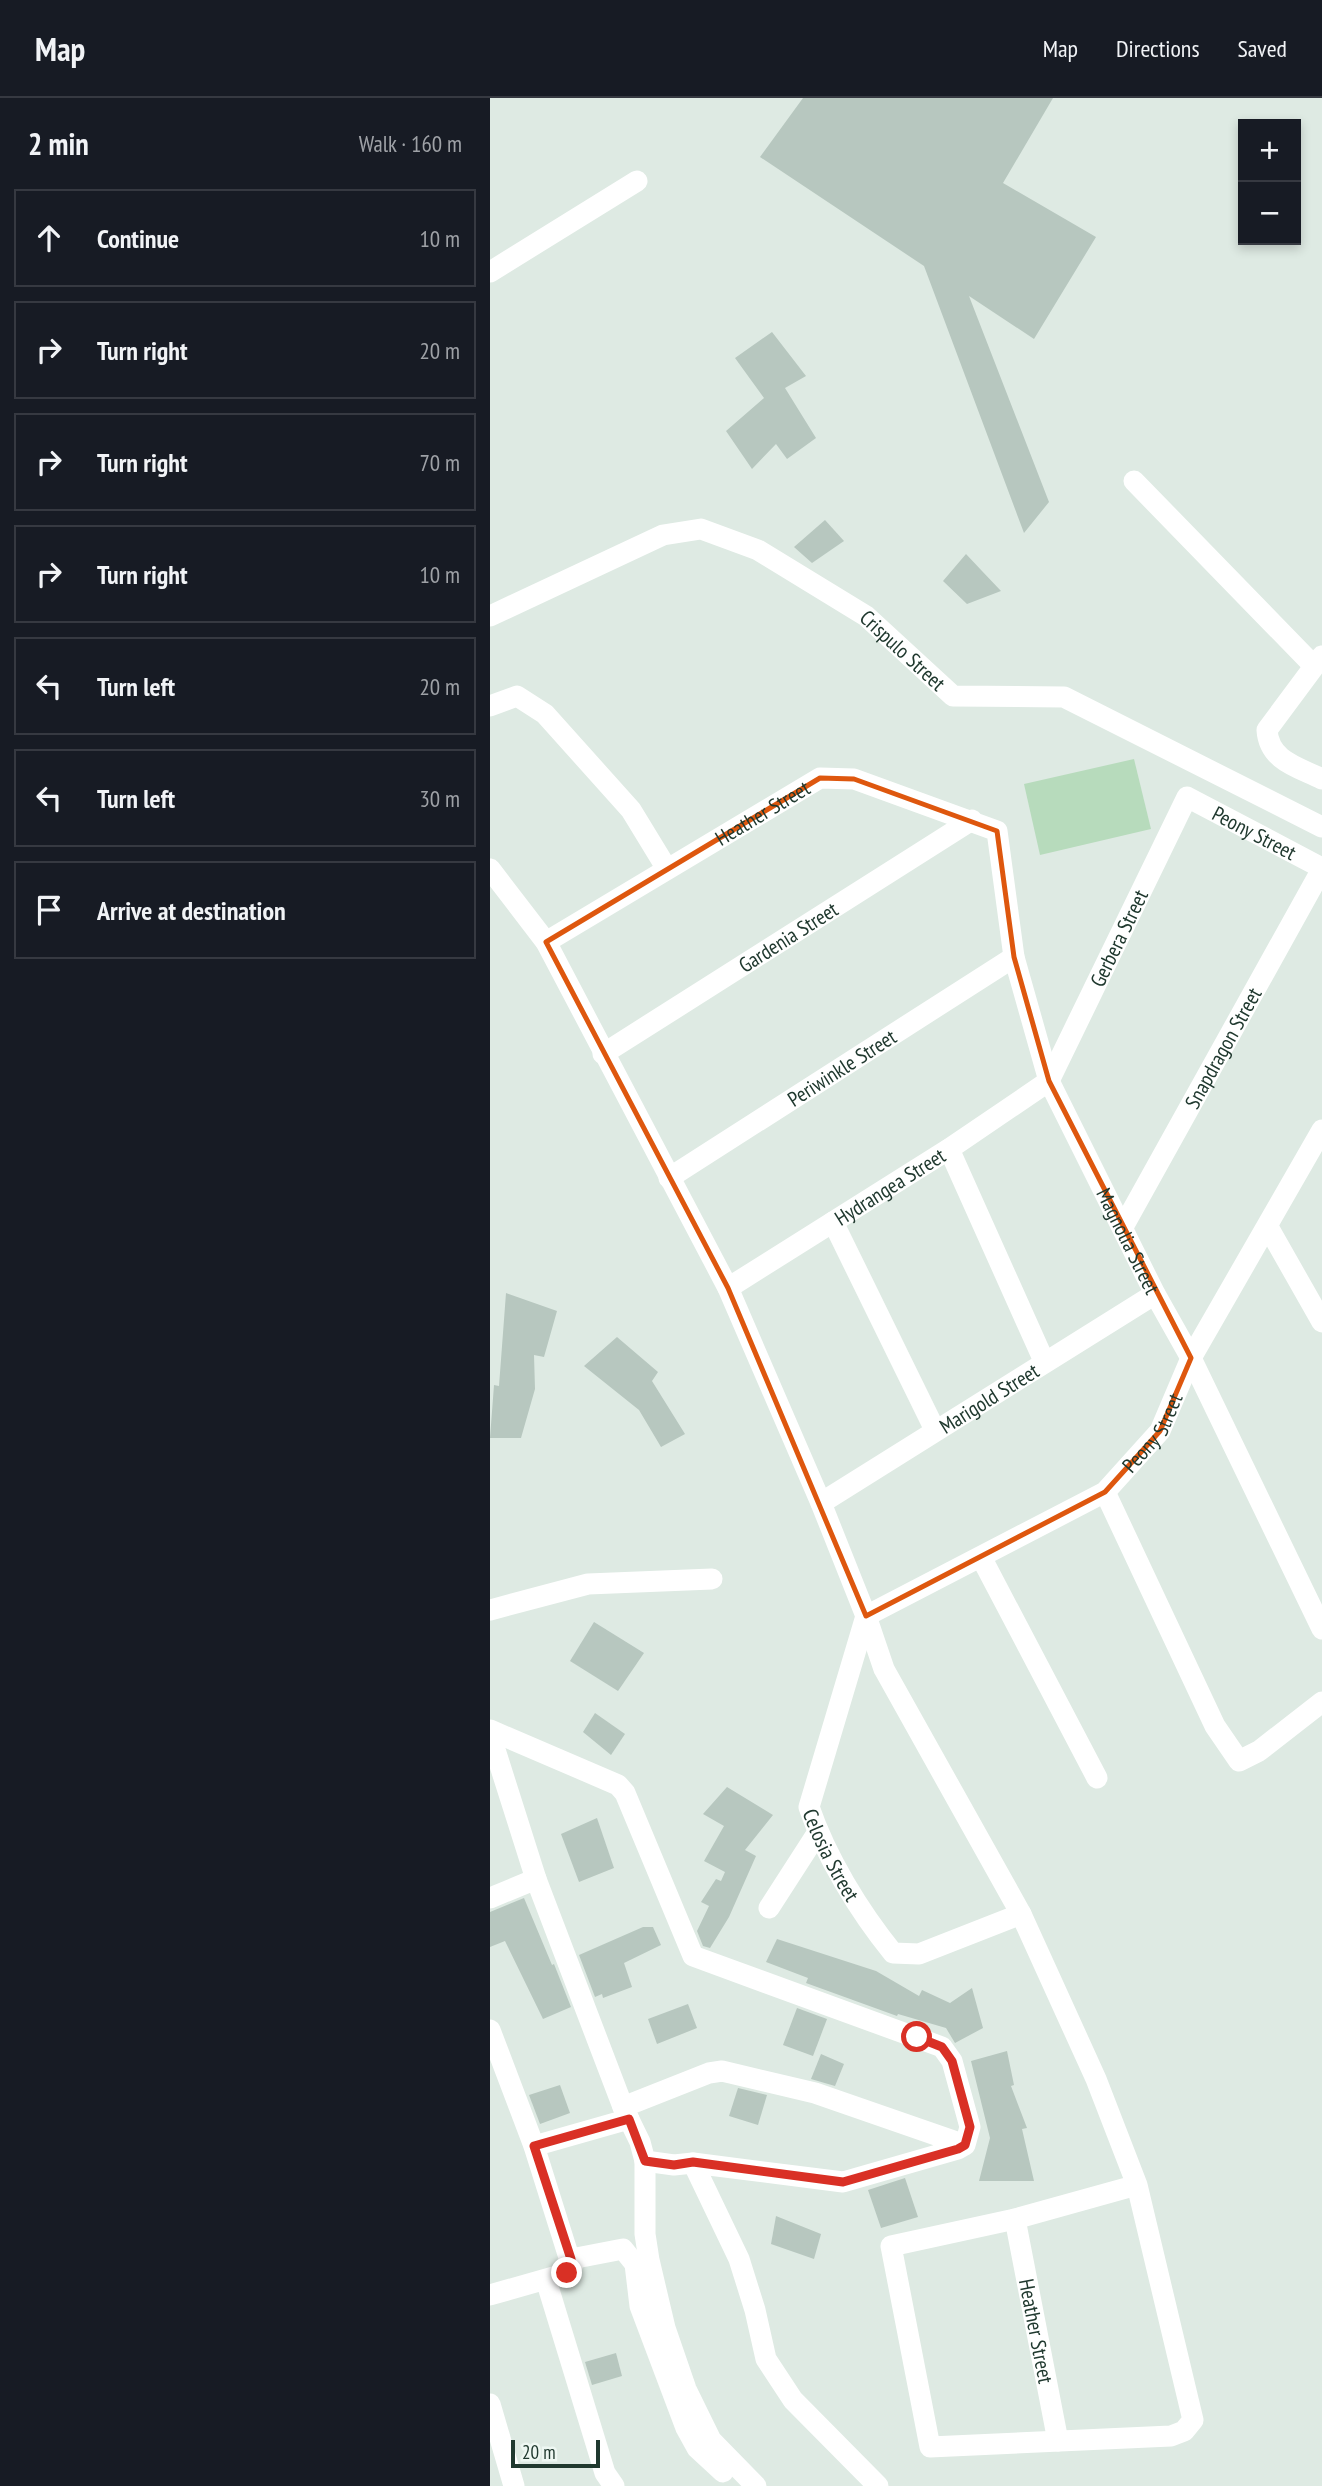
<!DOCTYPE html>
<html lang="en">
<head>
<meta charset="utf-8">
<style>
	:root { --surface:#171b24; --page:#20242c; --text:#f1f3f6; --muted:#9ea1a6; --line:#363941 }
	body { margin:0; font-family:"PT Sans Narrow",sans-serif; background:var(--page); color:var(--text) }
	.controls { position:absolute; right:21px; top:21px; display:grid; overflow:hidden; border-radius:0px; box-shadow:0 4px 10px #0003 }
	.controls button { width:63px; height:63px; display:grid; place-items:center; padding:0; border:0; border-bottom:2px solid var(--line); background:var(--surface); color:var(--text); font:35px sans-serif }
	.scale { position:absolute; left:21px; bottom:18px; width:89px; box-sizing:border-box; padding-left:7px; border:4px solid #20392f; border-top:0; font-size:19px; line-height:24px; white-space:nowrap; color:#20392f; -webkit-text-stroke:5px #eef7f2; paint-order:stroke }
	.stop { position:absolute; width:21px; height:21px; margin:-16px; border:5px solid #d93025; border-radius:50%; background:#fff }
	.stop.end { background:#d93025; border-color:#fff; box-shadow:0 2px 7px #0008 }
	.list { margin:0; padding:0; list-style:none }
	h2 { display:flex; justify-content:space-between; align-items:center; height:91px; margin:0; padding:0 28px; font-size:30px }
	h2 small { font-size:23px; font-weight:400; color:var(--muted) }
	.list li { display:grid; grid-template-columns:46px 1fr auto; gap:21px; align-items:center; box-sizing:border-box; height:98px; margin:0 14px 14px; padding:0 14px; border:2px solid var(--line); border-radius:0px }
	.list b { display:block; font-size:26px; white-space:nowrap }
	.list em { font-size:23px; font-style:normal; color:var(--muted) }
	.icon { flex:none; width:38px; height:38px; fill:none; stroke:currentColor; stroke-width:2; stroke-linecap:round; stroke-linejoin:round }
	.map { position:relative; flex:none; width:832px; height:2388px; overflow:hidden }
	header { display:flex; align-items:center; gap:42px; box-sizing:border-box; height:98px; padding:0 35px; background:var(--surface); border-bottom:2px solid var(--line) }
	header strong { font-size:33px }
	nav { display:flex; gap:38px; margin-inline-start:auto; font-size:24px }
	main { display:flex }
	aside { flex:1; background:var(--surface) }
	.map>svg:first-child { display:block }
	.green { fill:#b7dbbc }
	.building { fill:#b7c7bf }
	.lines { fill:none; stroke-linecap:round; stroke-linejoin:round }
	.minor { stroke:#fff; stroke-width:21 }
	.tertiary { stroke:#fff; stroke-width:21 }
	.route { stroke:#d93025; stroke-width:9 }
	.marked { fill:none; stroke:#de570e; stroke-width:5; stroke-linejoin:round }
	.labels { text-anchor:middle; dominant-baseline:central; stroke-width:7; stroke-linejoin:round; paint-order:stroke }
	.street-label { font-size:21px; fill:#20392f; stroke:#eef7f2 }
</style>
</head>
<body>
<header>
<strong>Map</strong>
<nav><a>Map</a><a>Directions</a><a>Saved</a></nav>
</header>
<main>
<aside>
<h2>2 min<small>Walk · 160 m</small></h2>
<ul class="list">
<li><svg class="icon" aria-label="ahead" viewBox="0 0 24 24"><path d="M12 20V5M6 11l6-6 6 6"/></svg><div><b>Continue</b></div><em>10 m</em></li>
<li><svg class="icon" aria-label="right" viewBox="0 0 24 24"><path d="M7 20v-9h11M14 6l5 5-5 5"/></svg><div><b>Turn right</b></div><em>20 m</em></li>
<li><svg class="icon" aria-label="right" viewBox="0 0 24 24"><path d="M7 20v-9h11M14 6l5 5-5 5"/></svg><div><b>Turn right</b></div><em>70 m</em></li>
<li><svg class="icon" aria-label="right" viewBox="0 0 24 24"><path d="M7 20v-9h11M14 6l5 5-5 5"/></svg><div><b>Turn right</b></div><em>10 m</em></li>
<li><svg class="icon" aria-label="left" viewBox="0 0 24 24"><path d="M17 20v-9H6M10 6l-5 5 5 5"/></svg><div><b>Turn left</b></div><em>20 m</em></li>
<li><svg class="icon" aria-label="left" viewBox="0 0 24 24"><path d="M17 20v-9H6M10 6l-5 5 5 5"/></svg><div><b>Turn left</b></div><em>30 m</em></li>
<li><svg class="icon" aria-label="arrive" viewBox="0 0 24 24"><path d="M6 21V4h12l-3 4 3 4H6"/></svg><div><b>Arrive at destination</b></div></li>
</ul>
</aside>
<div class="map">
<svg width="832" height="2388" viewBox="0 0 832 2388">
	<rect width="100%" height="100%" fill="#deeae3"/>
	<!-- green -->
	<path class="green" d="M 644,661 L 661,731 L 550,757 L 534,686 Z"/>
	<!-- building -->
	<g class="building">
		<path d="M 313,0 L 563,0 L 513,85 L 606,139 L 544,241 L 479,198 L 559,404 L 534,435 L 434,168 L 270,59 Z"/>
		<path d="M 282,234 L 316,278 L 295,290 L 326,340 L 297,361 L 286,346 L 262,371 L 236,333 L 274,300 L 245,260 Z"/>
		<path d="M 335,422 L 354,443 L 322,465 L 304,449 Z"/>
		<path d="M 476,456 L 492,473 L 511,493 L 477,506 L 453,483 Z"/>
		<path d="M 16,1195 L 67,1213 L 54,1259 L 44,1257 L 45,1291 L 31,1340 L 0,1340 L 4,1287 L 9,1288 Z"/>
		<path d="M 127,1239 L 168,1274 L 162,1283 L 195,1336 L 171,1349 L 149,1312 L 94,1268 Z"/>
		<path d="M 104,1524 L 154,1555 L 128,1593 L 80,1563 Z"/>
		<path d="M 105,1615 L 135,1636 L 121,1657 L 93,1634 Z"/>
		<path d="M 237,1689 L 283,1717 L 255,1752 L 266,1758 L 239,1819 L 220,1850 L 213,1848 L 207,1833 L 219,1808 L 211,1804 L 226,1781 L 231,1783 L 235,1774 L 214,1763 L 234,1728 L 213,1716 Z"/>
		<path d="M 107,1720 L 124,1770 L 89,1784 L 71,1736 Z"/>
		<path d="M 34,1800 L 62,1867 L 64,1866 L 81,1909 L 53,1921 L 15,1843 L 0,1849 L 0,1814 Z"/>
		<path d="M 153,1829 L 163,1829 L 171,1847 L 134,1865 L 142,1889 L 113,1900 L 112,1896 L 105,1899 L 89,1857 Z"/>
		<path d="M 287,1841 L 386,1873 L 429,1898 L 432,1892 L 460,1905 L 482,1890 L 493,1930 L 465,1945 L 456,1930 L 408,1916 L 407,1918 L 316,1885 L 318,1880 L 276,1864 Z"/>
		<path d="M 198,1906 L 207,1930 L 167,1946 L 158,1921 Z"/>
		<path d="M 307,1910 L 337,1921 L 323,1958 L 293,1947 Z"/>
		<path d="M 517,1953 L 524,1987 L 521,1988 L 537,2030 L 532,2031 L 544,2083 L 489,2083 L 500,2040 L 481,1963 Z"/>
		<path d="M 331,1956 L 354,1966 L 345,1988 L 321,1981 Z"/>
		<path d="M 70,1987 L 80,2015 L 50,2026 L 39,1997 Z"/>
		<path d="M 248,1990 L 277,1997 L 268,2027 L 239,2018 Z"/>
		<path d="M 415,2080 L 428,2119 L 391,2130 L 378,2092 Z"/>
		<path d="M 286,2118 L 331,2136 L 324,2161 L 281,2146 Z"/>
		<path d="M 126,2255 L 132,2278 L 102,2287 L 95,2264 Z"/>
	</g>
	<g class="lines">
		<!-- minor -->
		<g class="minor">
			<path d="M 0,174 L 147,83"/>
			<path d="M 644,383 L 823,567"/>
			<path d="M 832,558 L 777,632 C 779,663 808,669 832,681"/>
			<path d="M 0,608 L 27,598 L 55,616 L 141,712 L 177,771"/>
			<path d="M 0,771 L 56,844 L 238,1190 L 331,1405 L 376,1518 L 394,1571 L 531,1816 L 606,1981 L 647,2087 L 703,2322 L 694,2333 L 681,2338 L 440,2349 L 401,2148 L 525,2121 L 647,2087"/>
			<path id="s1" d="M 56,844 L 330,680 L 364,681 L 507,733 L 524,859 L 559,983 L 665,1196 L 701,1260 L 832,1531"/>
			<path id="s2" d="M 113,956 L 482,722"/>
			<path d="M 459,1051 L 554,1263"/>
			<path id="s3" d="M 179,1080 L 524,859"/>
			<path d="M 343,1124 L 445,1332"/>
			<path id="s4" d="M 633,1129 L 832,771"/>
			<path d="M 778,1129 L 832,1224"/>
			<path id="s5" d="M 238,1190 L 459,1051 L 559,983 L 697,699 L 832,770"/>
			<path d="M 615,1394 L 725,1628 L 749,1663 L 769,1653 L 832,1604"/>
			<path id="s6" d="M 331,1405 L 665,1196"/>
			<path d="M 491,1459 L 607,1680"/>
			<path d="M 0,1512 L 98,1486 L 222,1481"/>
			<path id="s7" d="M 376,1518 L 615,1394 L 670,1333 L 701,1260 L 832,1032"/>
			<path id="s8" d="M 376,1518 L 319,1709 C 336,1759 369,1813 403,1855 L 429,1856 L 531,1816"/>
			<path d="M 0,1632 L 128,1687 L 135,1695 L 203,1858 L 452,1949 L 462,1963 L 480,2029 L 475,2047 L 468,2051 L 353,2084 L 203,2065 L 184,2067 L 155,2063 L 150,2044 L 133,2009 L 219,1975 L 232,1973 L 325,1995 L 475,2047"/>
			<path d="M 0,1800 L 46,1781"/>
			<path d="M 279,1810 L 328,1734"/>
			<path d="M 0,1932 L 44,2048 L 82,2169 L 77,2175 L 0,2197"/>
			<path d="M 44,2048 L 139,2021"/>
			<path d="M 155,2063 L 155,2136 L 159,2162 L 175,2230 L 196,2291 L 221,2342 L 266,2388"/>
			<path d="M 203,2065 L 249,2161 L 265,2212 L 276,2261 L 303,2302 L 388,2388"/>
			<path id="s9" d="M 525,2121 L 568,2343"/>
			<path d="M 81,2161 L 133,2151 L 145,2166 L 150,2208 L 196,2330 L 207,2350 L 233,2374"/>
			<path d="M 56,2182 L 115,2375 L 124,2388"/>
			<path d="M 0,2306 L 24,2388"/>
		</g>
		<!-- tertiary -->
		<g class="tertiary">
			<path id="s10" d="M 0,518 L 173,437 L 211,431 L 268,452 L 376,518 L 463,598 L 574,599 L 832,729"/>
			<path d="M 0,1636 L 46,1781 L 133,2009"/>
		</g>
	</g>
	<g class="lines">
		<!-- route -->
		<path class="route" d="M 77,2175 L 82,2169 L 81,2161 L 44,2048 L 139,2021 L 155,2063 L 184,2067 L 203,2064 L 353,2084 L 468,2051 L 475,2047 L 480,2029 L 462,1963 L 452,1949 L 427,1939"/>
	</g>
	<!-- marked area -->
	<path class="marked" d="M 330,680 L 364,681 L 507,733 L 524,859 L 559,983 L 701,1260 L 670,1333 L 615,1394 L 376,1518 L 238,1190 L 56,844 Z"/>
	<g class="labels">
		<!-- street labels -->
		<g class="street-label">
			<text stroke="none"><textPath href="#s10" startOffset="467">Crispulo Street</textPath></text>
			<text stroke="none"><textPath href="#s1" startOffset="252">Heather Street</textPath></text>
			<text stroke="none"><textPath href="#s5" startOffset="774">Peony Street</textPath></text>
			<text stroke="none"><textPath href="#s2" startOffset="219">Gardenia Street</textPath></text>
			<text stroke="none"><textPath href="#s5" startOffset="541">Gerbera Street</textPath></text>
			<text stroke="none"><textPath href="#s4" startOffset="205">Snapdragon Street</textPath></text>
			<text stroke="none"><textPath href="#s3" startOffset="205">Periwinkle Street</textPath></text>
			<text stroke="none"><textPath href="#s5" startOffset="191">Hydrangea Street</textPath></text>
			<text stroke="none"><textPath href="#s1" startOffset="940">Magnolia Street</textPath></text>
			<text stroke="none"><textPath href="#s6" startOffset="198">Marigold Street</textPath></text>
			<text stroke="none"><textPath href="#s7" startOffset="346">Peony Street</textPath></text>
			<text stroke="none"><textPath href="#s8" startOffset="252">Celosia Street</textPath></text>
			<text stroke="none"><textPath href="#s9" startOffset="114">Heather Street</textPath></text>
		</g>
	</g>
</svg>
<div class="controls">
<button>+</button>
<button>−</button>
</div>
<div class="scale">20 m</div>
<div class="stop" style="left:427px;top:1939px"></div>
<div class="stop end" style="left:77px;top:2175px"></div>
</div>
</main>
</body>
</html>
